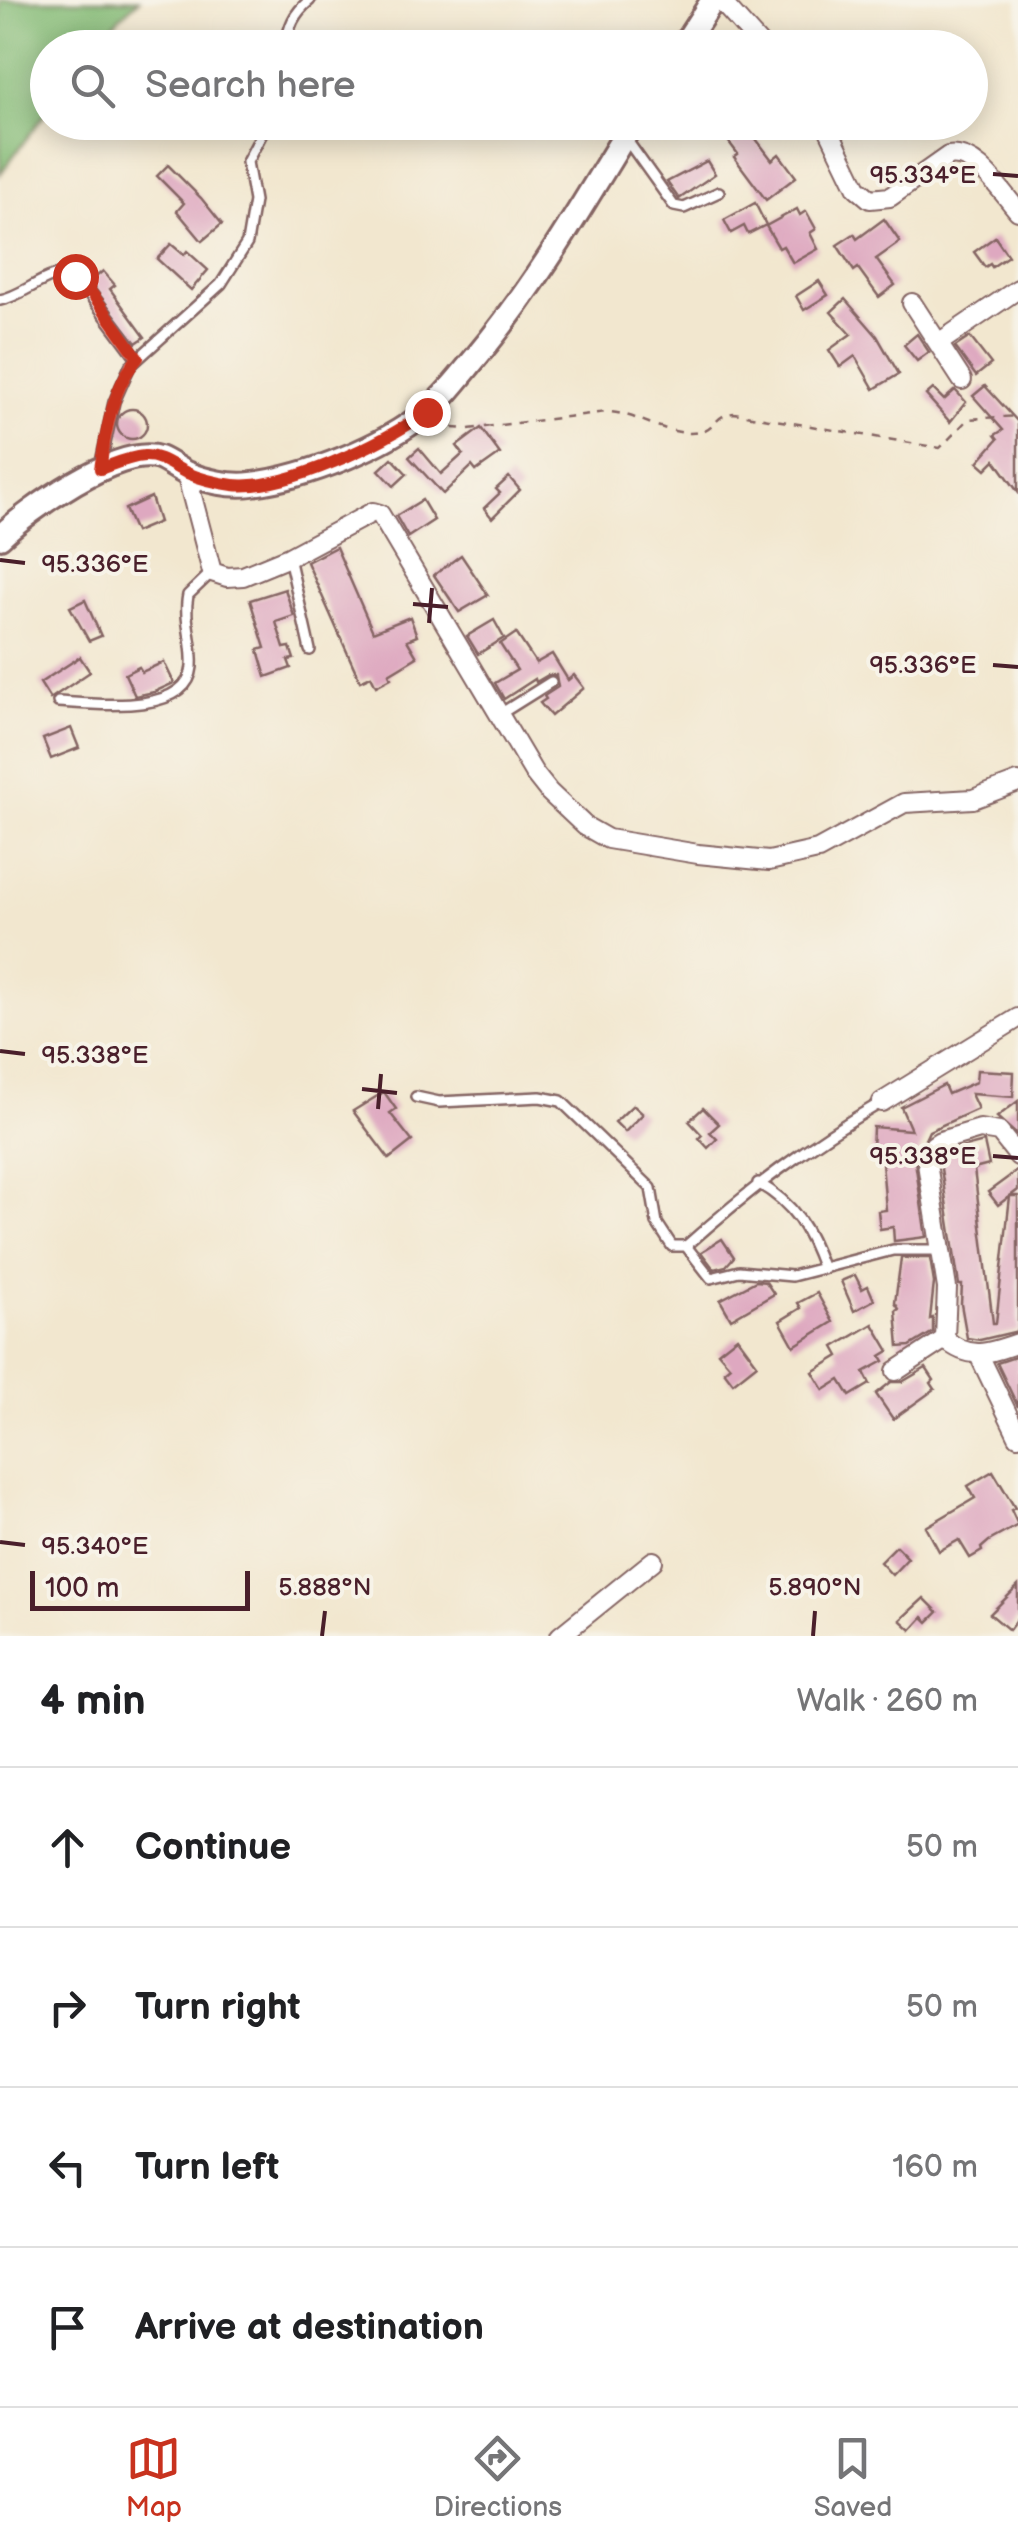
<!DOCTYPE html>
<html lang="en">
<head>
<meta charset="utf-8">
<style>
	:root { --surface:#fff; --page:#f2f2f2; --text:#202124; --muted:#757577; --line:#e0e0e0; --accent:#c8321e }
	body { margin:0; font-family:"Balsamiq Sans",sans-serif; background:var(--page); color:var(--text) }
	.scale { position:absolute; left:30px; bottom:25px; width:220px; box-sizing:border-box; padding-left:10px; border:5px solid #4a1f2b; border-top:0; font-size:28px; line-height:35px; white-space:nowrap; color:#4a1f2b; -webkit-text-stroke:8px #f7f3e8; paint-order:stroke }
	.stop { position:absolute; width:30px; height:30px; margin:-22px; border:8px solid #c8321e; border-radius:50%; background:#fff }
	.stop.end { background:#c8321e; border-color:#fff; box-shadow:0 2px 10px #0008 }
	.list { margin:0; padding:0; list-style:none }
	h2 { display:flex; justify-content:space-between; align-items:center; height:130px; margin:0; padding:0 40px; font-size:42px }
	h2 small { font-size:32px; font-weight:400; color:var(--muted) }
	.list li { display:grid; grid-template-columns:65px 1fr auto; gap:30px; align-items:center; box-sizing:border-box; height:160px; padding:0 40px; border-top:2px solid var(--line) }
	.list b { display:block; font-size:38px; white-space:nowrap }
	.list em { font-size:32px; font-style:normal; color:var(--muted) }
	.icon { flex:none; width:55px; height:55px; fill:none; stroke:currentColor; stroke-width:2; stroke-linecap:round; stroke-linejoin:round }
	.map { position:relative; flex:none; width:1018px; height:1636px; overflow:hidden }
	.search { position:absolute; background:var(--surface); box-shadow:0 5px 25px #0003; left:30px; right:30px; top:30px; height:110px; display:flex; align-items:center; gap:25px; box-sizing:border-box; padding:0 35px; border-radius:55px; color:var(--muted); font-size:38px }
	.sheet { height:770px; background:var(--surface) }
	nav { display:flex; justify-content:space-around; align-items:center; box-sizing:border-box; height:140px; border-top:2px solid var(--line); background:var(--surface); font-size:28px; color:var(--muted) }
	nav a { display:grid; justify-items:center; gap:5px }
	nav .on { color:var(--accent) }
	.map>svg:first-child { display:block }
	.forest { fill:#85bb77; stroke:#686d51; stroke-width:2.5 }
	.building { fill:#dea8c0 }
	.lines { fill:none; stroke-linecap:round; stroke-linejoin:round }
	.service-casing { stroke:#856564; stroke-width:14 }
	.minor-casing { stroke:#856564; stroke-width:22 }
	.tertiary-casing { stroke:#856564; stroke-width:28 }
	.path { stroke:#856564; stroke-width:2.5; stroke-dasharray:8 8; stroke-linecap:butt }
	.service { stroke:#fff; stroke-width:9 }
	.minor { stroke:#fff; stroke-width:18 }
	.tertiary { stroke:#fff; stroke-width:22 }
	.route { stroke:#c8321e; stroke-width:12 }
	.ticks { fill:none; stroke:#4a1f2b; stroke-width:4 }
	.ticks-label { font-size:25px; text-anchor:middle; fill:#4a1f2b; stroke:#f7f3e8; stroke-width:8; stroke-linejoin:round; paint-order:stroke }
</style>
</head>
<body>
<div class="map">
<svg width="1018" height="1636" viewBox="0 0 1018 1636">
	<rect width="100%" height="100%" fill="#f7f3e8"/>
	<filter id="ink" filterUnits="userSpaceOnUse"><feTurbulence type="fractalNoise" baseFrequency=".01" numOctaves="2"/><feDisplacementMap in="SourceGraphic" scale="20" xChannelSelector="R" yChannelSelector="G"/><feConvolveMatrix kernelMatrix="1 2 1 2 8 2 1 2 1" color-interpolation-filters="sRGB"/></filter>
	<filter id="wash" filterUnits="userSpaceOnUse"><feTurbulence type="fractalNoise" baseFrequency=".0048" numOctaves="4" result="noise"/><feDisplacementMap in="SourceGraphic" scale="40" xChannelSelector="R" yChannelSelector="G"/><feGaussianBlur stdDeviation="2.25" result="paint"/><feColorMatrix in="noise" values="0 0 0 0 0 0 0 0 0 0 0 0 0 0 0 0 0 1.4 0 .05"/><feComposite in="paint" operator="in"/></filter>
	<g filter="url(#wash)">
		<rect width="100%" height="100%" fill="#f2e7cf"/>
		<!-- forest -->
		<path class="forest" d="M 0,0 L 139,0 L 120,17 L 96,47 L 48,48 L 47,111 L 0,174 Z"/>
		<g id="blocks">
			<!-- building -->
			<g class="building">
				<path d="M 736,122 L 761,122 L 750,131 L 772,160 L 779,154 L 796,177 L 766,200 L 734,157 L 738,154 L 722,133 Z"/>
				<path d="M 707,161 L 715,174 L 679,199 L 667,182 Z"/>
				<path d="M 168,165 L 201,198 L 222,224 L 202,241 L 177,211 L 184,203 L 157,176 Z"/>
				<path d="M 755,203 L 766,225 L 748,234 L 744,226 L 731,233 L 724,220 Z"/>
				<path d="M 797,209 L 800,215 L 806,211 L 816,229 L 810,233 L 818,249 L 793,263 L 783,246 L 779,248 L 766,226 Z"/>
				<path d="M 884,219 L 900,242 L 876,259 L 895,285 L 879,297 L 858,268 L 854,271 L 837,245 L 854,234 L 857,239 Z"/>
				<path d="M 995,237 L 1008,256 L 992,267 L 990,264 L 985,267 L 974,252 Z"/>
				<path d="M 171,244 L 184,255 L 187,251 L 208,270 L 191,290 L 157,259 Z"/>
				<path d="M 103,271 L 115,285 L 110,289 L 145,337 L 136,343 L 90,282 Z"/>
				<path d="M 819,281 L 828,295 L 804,310 L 796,296 Z"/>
				<path d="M 845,299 L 877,336 L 899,374 L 874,389 L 855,356 L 840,367 L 829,350 L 851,334 L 831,312 Z"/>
				<path d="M 917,334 L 929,352 L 917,361 L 904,345 Z"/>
				<path d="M 970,337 L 991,364 L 976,376 L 955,347 Z"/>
				<path d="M 985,386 L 1018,422 L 1018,492 L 995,460 L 986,469 L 978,462 L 998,439 L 995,435 L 1003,430 L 973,396 Z"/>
				<path d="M 933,389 L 944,400 L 955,390 L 966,402 L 950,422 L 926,395 Z"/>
				<circle cx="132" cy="424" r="15"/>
				<path d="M 481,428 L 500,454 L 476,471 L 472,466 L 443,494 L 409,457 L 419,448 L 441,474 L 463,454 L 457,446 Z"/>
				<path d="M 392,458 L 407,474 L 394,486 L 379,470 Z"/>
				<path d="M 509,477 L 520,490 L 492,518 L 484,508 L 500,493 L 496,489 Z"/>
				<path d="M 151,497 L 159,522 L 135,532 L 125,509 Z"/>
				<path d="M 422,500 L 434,520 L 408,537 L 396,516 Z"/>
				<path d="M 336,547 L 373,632 L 410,617 L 417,636 L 407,640 L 417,657 L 389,674 L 391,678 L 376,686 L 371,676 L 360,681 L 307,562 Z"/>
				<path d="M 461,555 L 488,595 L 459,612 L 434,575 Z"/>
				<path d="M 285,589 L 294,616 L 276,622 L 284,648 L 290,647 L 294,659 L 288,660 L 291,668 L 266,677 L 258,650 L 265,648 L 250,600 Z"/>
				<path d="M 85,600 L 101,636 L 89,641 L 70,607 Z"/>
				<path d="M 494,620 L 504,638 L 478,654 L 467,636 Z"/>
				<path d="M 516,633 L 536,663 L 552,654 L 568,680 L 574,675 L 584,688 L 551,716 L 540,703 L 546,699 L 544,696 L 558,687 L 556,675 L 548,675 L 536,682 L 535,679 L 504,699 L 495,683 L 517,670 L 500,644 Z"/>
				<path d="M 80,657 L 90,672 L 50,699 L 40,683 Z"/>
				<path d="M 164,662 L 174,683 L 154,692 L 135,696 L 125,674 L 139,667 L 142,672 Z"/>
				<path d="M 71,728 L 79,748 L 51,759 L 43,739 Z"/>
				<path d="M 977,1070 L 1014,1072 L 1013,1097 L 971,1094 L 978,1109 L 929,1131 L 915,1161 L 926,1237 L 894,1241 L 893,1227 L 880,1229 L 878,1211 L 886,1210 L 882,1162 L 875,1162 L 875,1152 L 872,1152 L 873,1127 L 911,1130 L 901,1107 L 944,1085 L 948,1094 L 976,1082 Z"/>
				<path d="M 384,1092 L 396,1109 L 390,1113 L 412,1141 L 389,1159 L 353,1111 Z"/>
				<path d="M 1018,1101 L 1018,1136 L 997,1117 Z"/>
				<path d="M 633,1105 L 643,1114 L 625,1132 L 615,1122 Z"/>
				<path d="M 703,1108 L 719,1124 L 710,1132 L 717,1139 L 708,1148 L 699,1138 L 702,1135 L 689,1121 Z"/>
				<path d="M 984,1142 L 989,1165 L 974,1169 L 993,1323 L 996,1323 L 1010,1196 L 1018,1196 L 1018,1331 L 980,1340 L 967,1338 L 961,1304 L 962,1285 L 959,1285 L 940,1162 L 945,1152 Z"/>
				<path d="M 1018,1170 L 1018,1190 L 998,1205 L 988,1192 Z"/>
				<path d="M 722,1239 L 734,1257 L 726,1266 L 714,1269 L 701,1252 Z"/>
				<path d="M 901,1258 L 930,1258 L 934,1283 L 930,1319 L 933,1318 L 933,1332 L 910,1346 L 899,1347 L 896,1311 L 899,1309 L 895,1303 Z"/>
				<path d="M 855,1275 L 862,1289 L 868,1286 L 874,1300 L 854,1311 L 841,1281 Z"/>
				<path d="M 756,1281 L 766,1282 L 774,1294 L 731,1319 L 720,1300 Z"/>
				<path d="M 817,1293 L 833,1322 L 794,1346 L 780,1321 L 801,1308 L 798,1303 Z"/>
				<path d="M 873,1324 L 889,1351 L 881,1356 L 884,1361 L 864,1372 L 870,1384 L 850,1396 L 840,1380 L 824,1390 L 813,1372 L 839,1356 L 834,1347 Z"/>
				<path d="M 737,1337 L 757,1364 L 733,1383 L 724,1371 L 730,1366 L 718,1352 Z"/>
				<path d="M 1018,1356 L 1018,1407 L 997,1363 Z"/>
				<path d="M 926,1368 L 934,1380 L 931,1383 L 935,1389 L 893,1419 L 876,1394 L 891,1382 L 902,1382 Z"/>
				<path d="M 993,1471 L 1015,1508 L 1011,1510 L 1018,1525 L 989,1541 L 981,1548 L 982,1551 L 970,1558 L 959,1540 L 939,1551 L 926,1527 L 975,1498 L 968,1486 Z"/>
				<path d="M 896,1546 L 908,1558 L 892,1575 L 880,1562 Z"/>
				<path d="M 1018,1586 L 1018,1618 L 1009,1630 L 990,1614 Z"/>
				<path d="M 924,1598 L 938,1612 L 928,1622 L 923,1617 L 911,1630 L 900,1620 Z"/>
			</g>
		</g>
	</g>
	<g filter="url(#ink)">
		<use href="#blocks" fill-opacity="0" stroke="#856564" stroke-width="2.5"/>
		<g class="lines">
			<!-- service casing -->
			<g class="service-casing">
				<g id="service">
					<path d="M 285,48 C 289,26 293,14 310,0"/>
					<path d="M 626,139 L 674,206 L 684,208 L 719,192"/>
					<path d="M 0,300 C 25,296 49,268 75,275 L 137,358"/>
					<path d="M 100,467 L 114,402 L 130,366 L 221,284 L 247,243 L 254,201 L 247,162 L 268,122"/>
					<path d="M 289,557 L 310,650"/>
					<path d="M 58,702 C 93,704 187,716 192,667 C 194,643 183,619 188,595 L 212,572"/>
					<path d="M 500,714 L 551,682"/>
					<path d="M 416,1097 L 439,1102 L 540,1097 L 561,1101 L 651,1188 L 657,1223 L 672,1246 L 686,1246 L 711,1278 L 739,1271 L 792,1276 L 893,1250 L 939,1250"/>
					<path d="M 758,1183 C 795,1204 809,1230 823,1269"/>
					<path d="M 686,1246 C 750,1189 808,1145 882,1102"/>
				</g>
			</g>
			<!-- minor casing -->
			<g class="minor-casing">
				<g id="minor">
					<path d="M 720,0 L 763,48"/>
					<path d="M 825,122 L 857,188 L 870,199 L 890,197 L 948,156 C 976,150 1001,192 1018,211"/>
					<path d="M 912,303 L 962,380"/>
					<path d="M 940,342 L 1018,289"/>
					<path d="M 186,473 L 212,572 L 227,577 L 243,576 L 289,557 L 373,512 L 380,514 L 534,773 L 549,792 L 585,826 L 608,839 L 698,854 L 769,861 L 818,850 L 904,803 L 973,799 L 1018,782"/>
					<path d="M 882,1102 L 1018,1018"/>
					<path d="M 945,1339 L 947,1288 L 928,1170 L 927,1160 L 934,1145 L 940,1141 L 980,1129 L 999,1132 L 1018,1156"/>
					<path d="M 945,1339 C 969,1361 990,1353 1018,1343"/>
					<path d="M 979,1355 L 1018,1436"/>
					<path d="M 896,1371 L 945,1339"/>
					<path d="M 560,1636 L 653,1561"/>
				</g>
			</g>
			<!-- tertiary casing -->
			<g class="tertiary-casing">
				<g id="tertiary">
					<path d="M 682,48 L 713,0"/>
					<path d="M 0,537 C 28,510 119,445 159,458 C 169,462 177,469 186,473 C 205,481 231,487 252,484 C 307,477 383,447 426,412 C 446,396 461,375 477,356 C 537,284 584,202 633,122"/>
				</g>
			</g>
			<!-- path -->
			<path class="path" d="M 437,427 L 468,429 L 607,412 C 639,413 667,438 701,432 C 715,430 715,414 734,413 L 940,448 L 968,419 L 1018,416"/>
			<!-- service -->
			<use href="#service" class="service"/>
			<!-- minor -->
			<use href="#minor" class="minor"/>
			<!-- tertiary -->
			<use href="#tertiary" class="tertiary"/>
		</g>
	</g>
	<g class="lines" filter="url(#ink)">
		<!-- route -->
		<path class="route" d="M 75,276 L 88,288 L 138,358 C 112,387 106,432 100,469 C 114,464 129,457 144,456 C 161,455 173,467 187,473 C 201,479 218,483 233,485 C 286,491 384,442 427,412"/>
	</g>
	<!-- ticks -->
	<path class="ticks" d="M 993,174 L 1018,176M 0,560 L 25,563M 413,604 L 448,607M 429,623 L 432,588M 993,665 L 1018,667M 0,1051 L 25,1054M 362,1089 L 397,1093M 378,1109 L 381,1074M 993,1156 L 1018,1158M 0,1542 L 25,1545M 322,1636 L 325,1611M 813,1636 L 815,1611"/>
	<g class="ticks-label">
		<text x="923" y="183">95.334°E</text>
		<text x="95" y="572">95.336°E</text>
		<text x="923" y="673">95.336°E</text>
		<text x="95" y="1063">95.338°E</text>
		<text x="923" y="1164">95.338°E</text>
		<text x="95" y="1554">95.340°E</text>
		<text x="325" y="1595">5.888°N</text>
		<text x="815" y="1595">5.890°N</text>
	</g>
</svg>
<div class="scale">100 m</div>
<div class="stop" style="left:75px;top:276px"></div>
<div class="stop end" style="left:427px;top:412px"></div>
<div class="search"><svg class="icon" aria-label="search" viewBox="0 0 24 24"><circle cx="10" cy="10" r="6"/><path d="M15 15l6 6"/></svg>Search here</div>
</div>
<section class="sheet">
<h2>4 min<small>Walk · 260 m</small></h2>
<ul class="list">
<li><svg class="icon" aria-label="ahead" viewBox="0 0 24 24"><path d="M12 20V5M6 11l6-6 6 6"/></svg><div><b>Continue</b></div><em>50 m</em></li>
<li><svg class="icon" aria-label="right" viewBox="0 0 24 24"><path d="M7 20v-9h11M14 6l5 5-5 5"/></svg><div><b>Turn right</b></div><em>50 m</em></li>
<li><svg class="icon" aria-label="left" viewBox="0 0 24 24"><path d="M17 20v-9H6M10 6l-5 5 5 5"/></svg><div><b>Turn left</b></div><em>160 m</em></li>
<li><svg class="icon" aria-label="arrive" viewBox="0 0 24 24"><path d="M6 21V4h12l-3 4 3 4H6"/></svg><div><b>Arrive at destination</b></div></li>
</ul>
</section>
<nav>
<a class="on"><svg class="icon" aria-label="map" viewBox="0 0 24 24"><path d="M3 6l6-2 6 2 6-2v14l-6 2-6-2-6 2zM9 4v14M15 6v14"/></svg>Map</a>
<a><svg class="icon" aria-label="directions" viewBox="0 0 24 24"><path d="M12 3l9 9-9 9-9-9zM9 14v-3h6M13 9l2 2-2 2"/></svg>Directions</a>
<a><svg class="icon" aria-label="saved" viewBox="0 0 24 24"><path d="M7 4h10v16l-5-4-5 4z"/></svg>Saved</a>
</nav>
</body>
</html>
